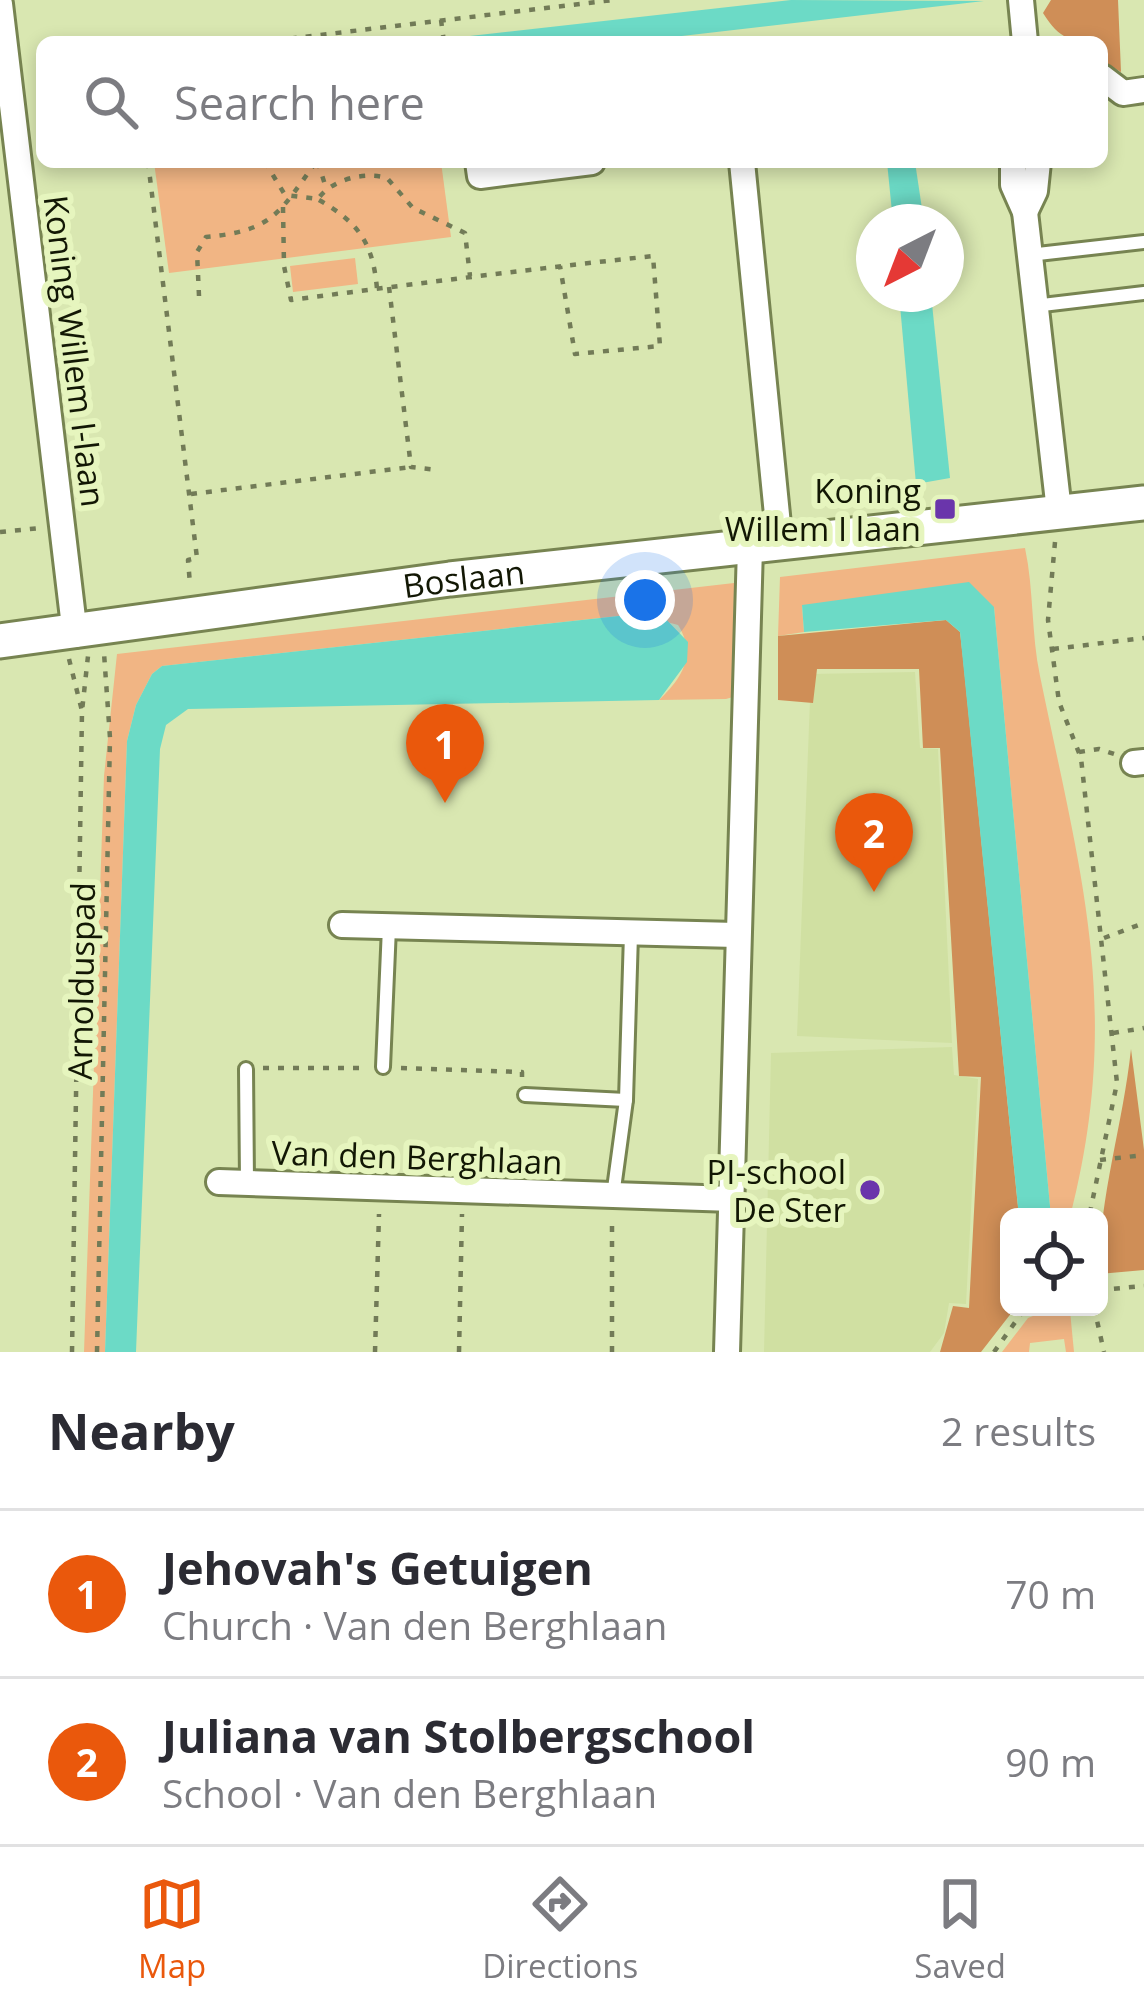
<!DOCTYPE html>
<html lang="en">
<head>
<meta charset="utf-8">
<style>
	:root { --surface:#fff; --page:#f7f7f7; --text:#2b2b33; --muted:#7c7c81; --line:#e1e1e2; --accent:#ea580c }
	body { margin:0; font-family:"Open Sans",sans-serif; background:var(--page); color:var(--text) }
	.controls { position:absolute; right:36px; bottom:36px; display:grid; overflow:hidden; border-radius:18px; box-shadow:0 6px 18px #0003 }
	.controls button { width:108px; height:108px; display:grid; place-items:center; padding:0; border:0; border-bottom:3px solid var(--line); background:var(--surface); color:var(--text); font:60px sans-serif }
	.compass { position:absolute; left:856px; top:204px; width:108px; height:108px; border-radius:50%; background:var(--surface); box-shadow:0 6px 18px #0003; rotate:222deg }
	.you { position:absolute; left:645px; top:600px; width:42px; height:42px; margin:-30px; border:9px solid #fff; border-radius:50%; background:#1a73e8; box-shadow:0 0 0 18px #1a73e833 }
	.badge { display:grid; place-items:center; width:78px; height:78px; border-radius:50%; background:var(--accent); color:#fff; font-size:39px; font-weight:700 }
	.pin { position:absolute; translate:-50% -99px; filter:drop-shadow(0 3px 6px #0008) }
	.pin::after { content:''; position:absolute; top:63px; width:42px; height:36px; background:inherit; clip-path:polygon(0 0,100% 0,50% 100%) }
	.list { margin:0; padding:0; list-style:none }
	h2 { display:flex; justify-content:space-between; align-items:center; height:156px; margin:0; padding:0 48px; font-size:51px }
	h2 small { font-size:39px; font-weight:400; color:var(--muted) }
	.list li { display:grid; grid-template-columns:78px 1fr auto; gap:36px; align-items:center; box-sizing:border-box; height:168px; padding:0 48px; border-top:3px solid var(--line) }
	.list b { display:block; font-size:45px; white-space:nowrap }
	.list p { margin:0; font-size:39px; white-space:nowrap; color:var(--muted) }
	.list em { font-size:39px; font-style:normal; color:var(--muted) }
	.icon { flex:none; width:66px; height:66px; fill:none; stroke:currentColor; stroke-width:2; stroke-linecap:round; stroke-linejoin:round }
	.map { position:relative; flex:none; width:1144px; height:1352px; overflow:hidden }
	.search { position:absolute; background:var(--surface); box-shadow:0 6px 18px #0003; left:36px; right:36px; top:36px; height:132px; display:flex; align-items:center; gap:30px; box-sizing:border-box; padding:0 42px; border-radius:18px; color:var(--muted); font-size:45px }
	.sheet { height:492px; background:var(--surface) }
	nav { display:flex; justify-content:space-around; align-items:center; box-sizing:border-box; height:168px; border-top:3px solid var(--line); background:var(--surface); font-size:33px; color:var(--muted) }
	nav a { display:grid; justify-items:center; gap:6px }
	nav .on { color:var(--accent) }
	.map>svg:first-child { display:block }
	.built { fill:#d0e0a2 }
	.green { fill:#f1b584 }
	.forest { fill:#cf8e57 }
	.water { fill:#6cdac6 }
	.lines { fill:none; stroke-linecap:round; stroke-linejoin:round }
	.lane-casing { stroke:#778451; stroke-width:18 }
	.street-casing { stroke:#778451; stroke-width:30 }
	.secondary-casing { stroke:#778451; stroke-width:39 }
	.path { stroke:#727b57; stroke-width:4.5; stroke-dasharray:6 9; stroke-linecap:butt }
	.lane { stroke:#fff; stroke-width:12 }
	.street { stroke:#fff; stroke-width:24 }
	.secondary { stroke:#fff; stroke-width:33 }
	.poi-dot { fill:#6a35ab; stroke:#e6f5be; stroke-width:4.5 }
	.labels { text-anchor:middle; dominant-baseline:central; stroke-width:12; stroke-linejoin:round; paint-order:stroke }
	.street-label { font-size:33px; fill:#121704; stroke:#e6f5be }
	.poi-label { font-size:33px; fill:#121704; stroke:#e6f5be; text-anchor:end }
</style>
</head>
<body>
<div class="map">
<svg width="1144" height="1352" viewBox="0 0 1144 1352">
	<rect width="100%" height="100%" fill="#d9e7b1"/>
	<!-- built -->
	<g class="built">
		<path d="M 915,672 L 920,748 L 938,749 L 952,1043 L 797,1036 L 811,674 Z"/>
		<path d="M 952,1047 L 954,1075 L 978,1079 L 966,1304 L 949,1303 L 944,1333 L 930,1352 L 764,1352 L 771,1053 Z"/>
	</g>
	<!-- green -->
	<g class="green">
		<path d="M 154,162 L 441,162 L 451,237 L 169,273 Z"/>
		<path d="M 355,258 L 358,284 L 293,292 L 290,266 Z"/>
		<path d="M 1025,548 C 1034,590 1031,634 1040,676 C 1081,875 1123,1011 1070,1217 L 1051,1217 L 994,607 L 802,606 L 804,632 L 778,636 L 780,577 Z"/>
		<path d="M 734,583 L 733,697 L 726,699 L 659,700 C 682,678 697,655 678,625 L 637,614 L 162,666 L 152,674 L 136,705 L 127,741 L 105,1352 L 84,1352 L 104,776 L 117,654 Z"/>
		<path d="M 1053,1308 L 1070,1311 L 1074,1352 L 1066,1352 L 1064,1339 L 1030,1343 L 1029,1352 L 1002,1352 L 1028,1318 Z"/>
	</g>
	<!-- forest -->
	<g class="forest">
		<path d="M 1051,0 L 1118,0 L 1121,72 L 1102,61 L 1102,42 C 1071,42 1060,40 1043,13 Z"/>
		<path d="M 946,620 L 960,632 L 963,658 L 1019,1217 L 1009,1217 L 1009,1307 L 1016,1307 L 981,1352 L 940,1352 L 953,1306 L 969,1308 L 981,1077 L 959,1076 L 940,748 L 923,748 L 919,669 L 817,669 L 813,703 L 778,700 L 778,636 Z"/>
		<path d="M 1131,1049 L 1144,1150 L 1144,1270 L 1099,1274 C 1099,1197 1123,1125 1131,1049 Z"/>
	</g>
	<!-- water -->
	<g class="water">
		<path d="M 791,0 L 984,1 L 630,42 L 416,42 Z"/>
		<path d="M 887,162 L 915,162 L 924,222 L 893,222 Z"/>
		<path d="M 899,294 L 931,294 L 950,478 L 916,484 Z"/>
		<path d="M 969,582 L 994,607 L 1051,1217 L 1019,1217 L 960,632 L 946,620 L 804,632 L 802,605 Z"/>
		<path d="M 637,614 L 661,614 L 688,642 L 687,662 L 659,700 L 188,709 L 166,725 L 160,749 L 136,1352 L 105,1352 L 127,741 L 136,705 L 152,674 L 162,666 Z"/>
	</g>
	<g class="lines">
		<!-- lane casing -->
		<g class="lane-casing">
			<g id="lane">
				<path d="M 1029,255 L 1144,242"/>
				<path d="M 1034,306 L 1144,293"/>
				<path d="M 383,1067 L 389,927"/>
				<path d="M 246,1069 L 247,1182"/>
				<path d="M 525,1095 L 626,1100"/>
				<path d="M 613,1196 L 626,1100 L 631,934"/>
			</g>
		</g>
		<!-- street casing -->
		<g class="street-casing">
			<g id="street">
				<path d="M 1021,0 L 1025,42"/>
				<path d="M 0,4 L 75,635"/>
				<path d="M 1102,77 L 1123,93 L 1144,90"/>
				<path d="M 478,162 L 480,176 L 592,162"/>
				<path d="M 742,162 L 780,545"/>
				<path d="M 1013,162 L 1013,185 L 1025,212 L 1059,511"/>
				<path d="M 1025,212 L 1035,191 L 1038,162"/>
				<path d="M 1134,763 L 1144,762"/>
				<path d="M 342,925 L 736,935"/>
				<path d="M 219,1182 L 733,1199"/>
				<path d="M 727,1352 L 750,547"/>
			</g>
		</g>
		<!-- secondary casing -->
		<g class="secondary-casing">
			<g id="secondary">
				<path id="s1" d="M 0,641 L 450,579 L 1144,503"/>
			</g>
		</g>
		<!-- path -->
		<g class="path">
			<path d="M 441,20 L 444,42"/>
			<path d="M 261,42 L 613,0"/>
			<path d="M 148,162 L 197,558 L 188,560 L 190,584"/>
			<path d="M 265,162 L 285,195 L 318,199 C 331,180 364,171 387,178 L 413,208 L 465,233 L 470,276"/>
			<path d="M 318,162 L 326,188"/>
			<path d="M 319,200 C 359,223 373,243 377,289"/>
			<path d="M 283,207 L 284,266 L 291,300 C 412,284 532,269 653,256 L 660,346 L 575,354 L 560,266"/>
			<path d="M 389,287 L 411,467 L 438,470"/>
			<path d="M 199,296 L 197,252 L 206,237 C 273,231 279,213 316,162"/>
			<path d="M 191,494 L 411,467"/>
			<path d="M 0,532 L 40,528"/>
			<path d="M 1055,542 L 1048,620 L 1059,702 L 1081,758 L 1117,1083 L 1089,1217"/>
			<path d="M 1053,649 L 1144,638"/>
			<path d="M 69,659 L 82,711"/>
			<path d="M 1079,752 L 1099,749 L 1114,754"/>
			<path d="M 1104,938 L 1144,923"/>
			<path d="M 1113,1033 L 1144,1028"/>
			<path d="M 263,1068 L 366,1068"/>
			<path d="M 401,1068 L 522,1072 L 522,1077"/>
			<path d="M 1100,1160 L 1144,1155"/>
			<path d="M 1099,1290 L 1144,1286"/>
			<path d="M 1094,1307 L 1104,1352"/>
			<path d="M 72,1352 L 82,711 L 88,656"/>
			<path d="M 97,1352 L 110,738 L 104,653"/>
			<path d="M 375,1352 L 379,1214"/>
			<path d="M 459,1352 L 462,1214"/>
			<path d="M 612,1352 L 612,1220"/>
			<path d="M 994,1352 L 1021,1314 L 1038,1307"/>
		</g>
		<!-- lane -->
		<use href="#lane" class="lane"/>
		<!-- street -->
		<use href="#street" class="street"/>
		<!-- secondary -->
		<use href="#secondary" class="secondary"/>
	</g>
	<!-- markers -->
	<g class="poi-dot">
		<rect x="933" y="497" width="24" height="24" rx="6"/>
		<circle cx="870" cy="1190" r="12"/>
	</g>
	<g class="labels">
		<!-- street labels -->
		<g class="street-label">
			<text transform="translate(75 351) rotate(83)">Koning Willem I-laan</text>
			<text stroke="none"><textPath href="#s1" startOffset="468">Boslaan</textPath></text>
			<text transform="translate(81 981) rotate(-89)">Arnolduspad</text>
			<text transform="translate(417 1157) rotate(2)">Van den Berghlaan</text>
		</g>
		<!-- poi labels -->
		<g class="poi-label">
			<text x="921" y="490">Koning<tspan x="921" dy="38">Willem I laan</tspan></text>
			<text x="846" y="1171">PI-school<tspan x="846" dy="38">De Ster</tspan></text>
		</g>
	</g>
</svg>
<div class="controls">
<button><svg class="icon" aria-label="locate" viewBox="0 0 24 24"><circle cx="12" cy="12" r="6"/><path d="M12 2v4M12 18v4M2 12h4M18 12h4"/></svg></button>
</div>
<svg class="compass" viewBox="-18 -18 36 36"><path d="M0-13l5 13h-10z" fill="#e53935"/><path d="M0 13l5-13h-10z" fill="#7c7c81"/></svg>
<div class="you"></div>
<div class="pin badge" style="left:445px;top:803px">1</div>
<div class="pin badge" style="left:874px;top:892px">2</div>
<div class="search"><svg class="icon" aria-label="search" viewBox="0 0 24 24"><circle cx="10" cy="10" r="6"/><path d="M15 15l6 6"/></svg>Search here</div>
</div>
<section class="sheet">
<h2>Nearby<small>2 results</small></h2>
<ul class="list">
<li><span class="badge">1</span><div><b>Jehovah's Getuigen</b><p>Church · Van den Berghlaan</p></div><em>70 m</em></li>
<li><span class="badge">2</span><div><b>Juliana van Stolbergschool</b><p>School · Van den Berghlaan</p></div><em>90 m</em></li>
</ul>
</section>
<nav>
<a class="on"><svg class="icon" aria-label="map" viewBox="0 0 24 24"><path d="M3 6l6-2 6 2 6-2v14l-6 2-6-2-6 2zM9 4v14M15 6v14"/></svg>Map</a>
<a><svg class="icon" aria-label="directions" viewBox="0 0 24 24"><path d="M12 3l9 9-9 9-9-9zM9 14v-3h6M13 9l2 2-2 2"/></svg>Directions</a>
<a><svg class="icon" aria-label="saved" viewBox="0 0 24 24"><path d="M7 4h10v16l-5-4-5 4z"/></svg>Saved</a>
</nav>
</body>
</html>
